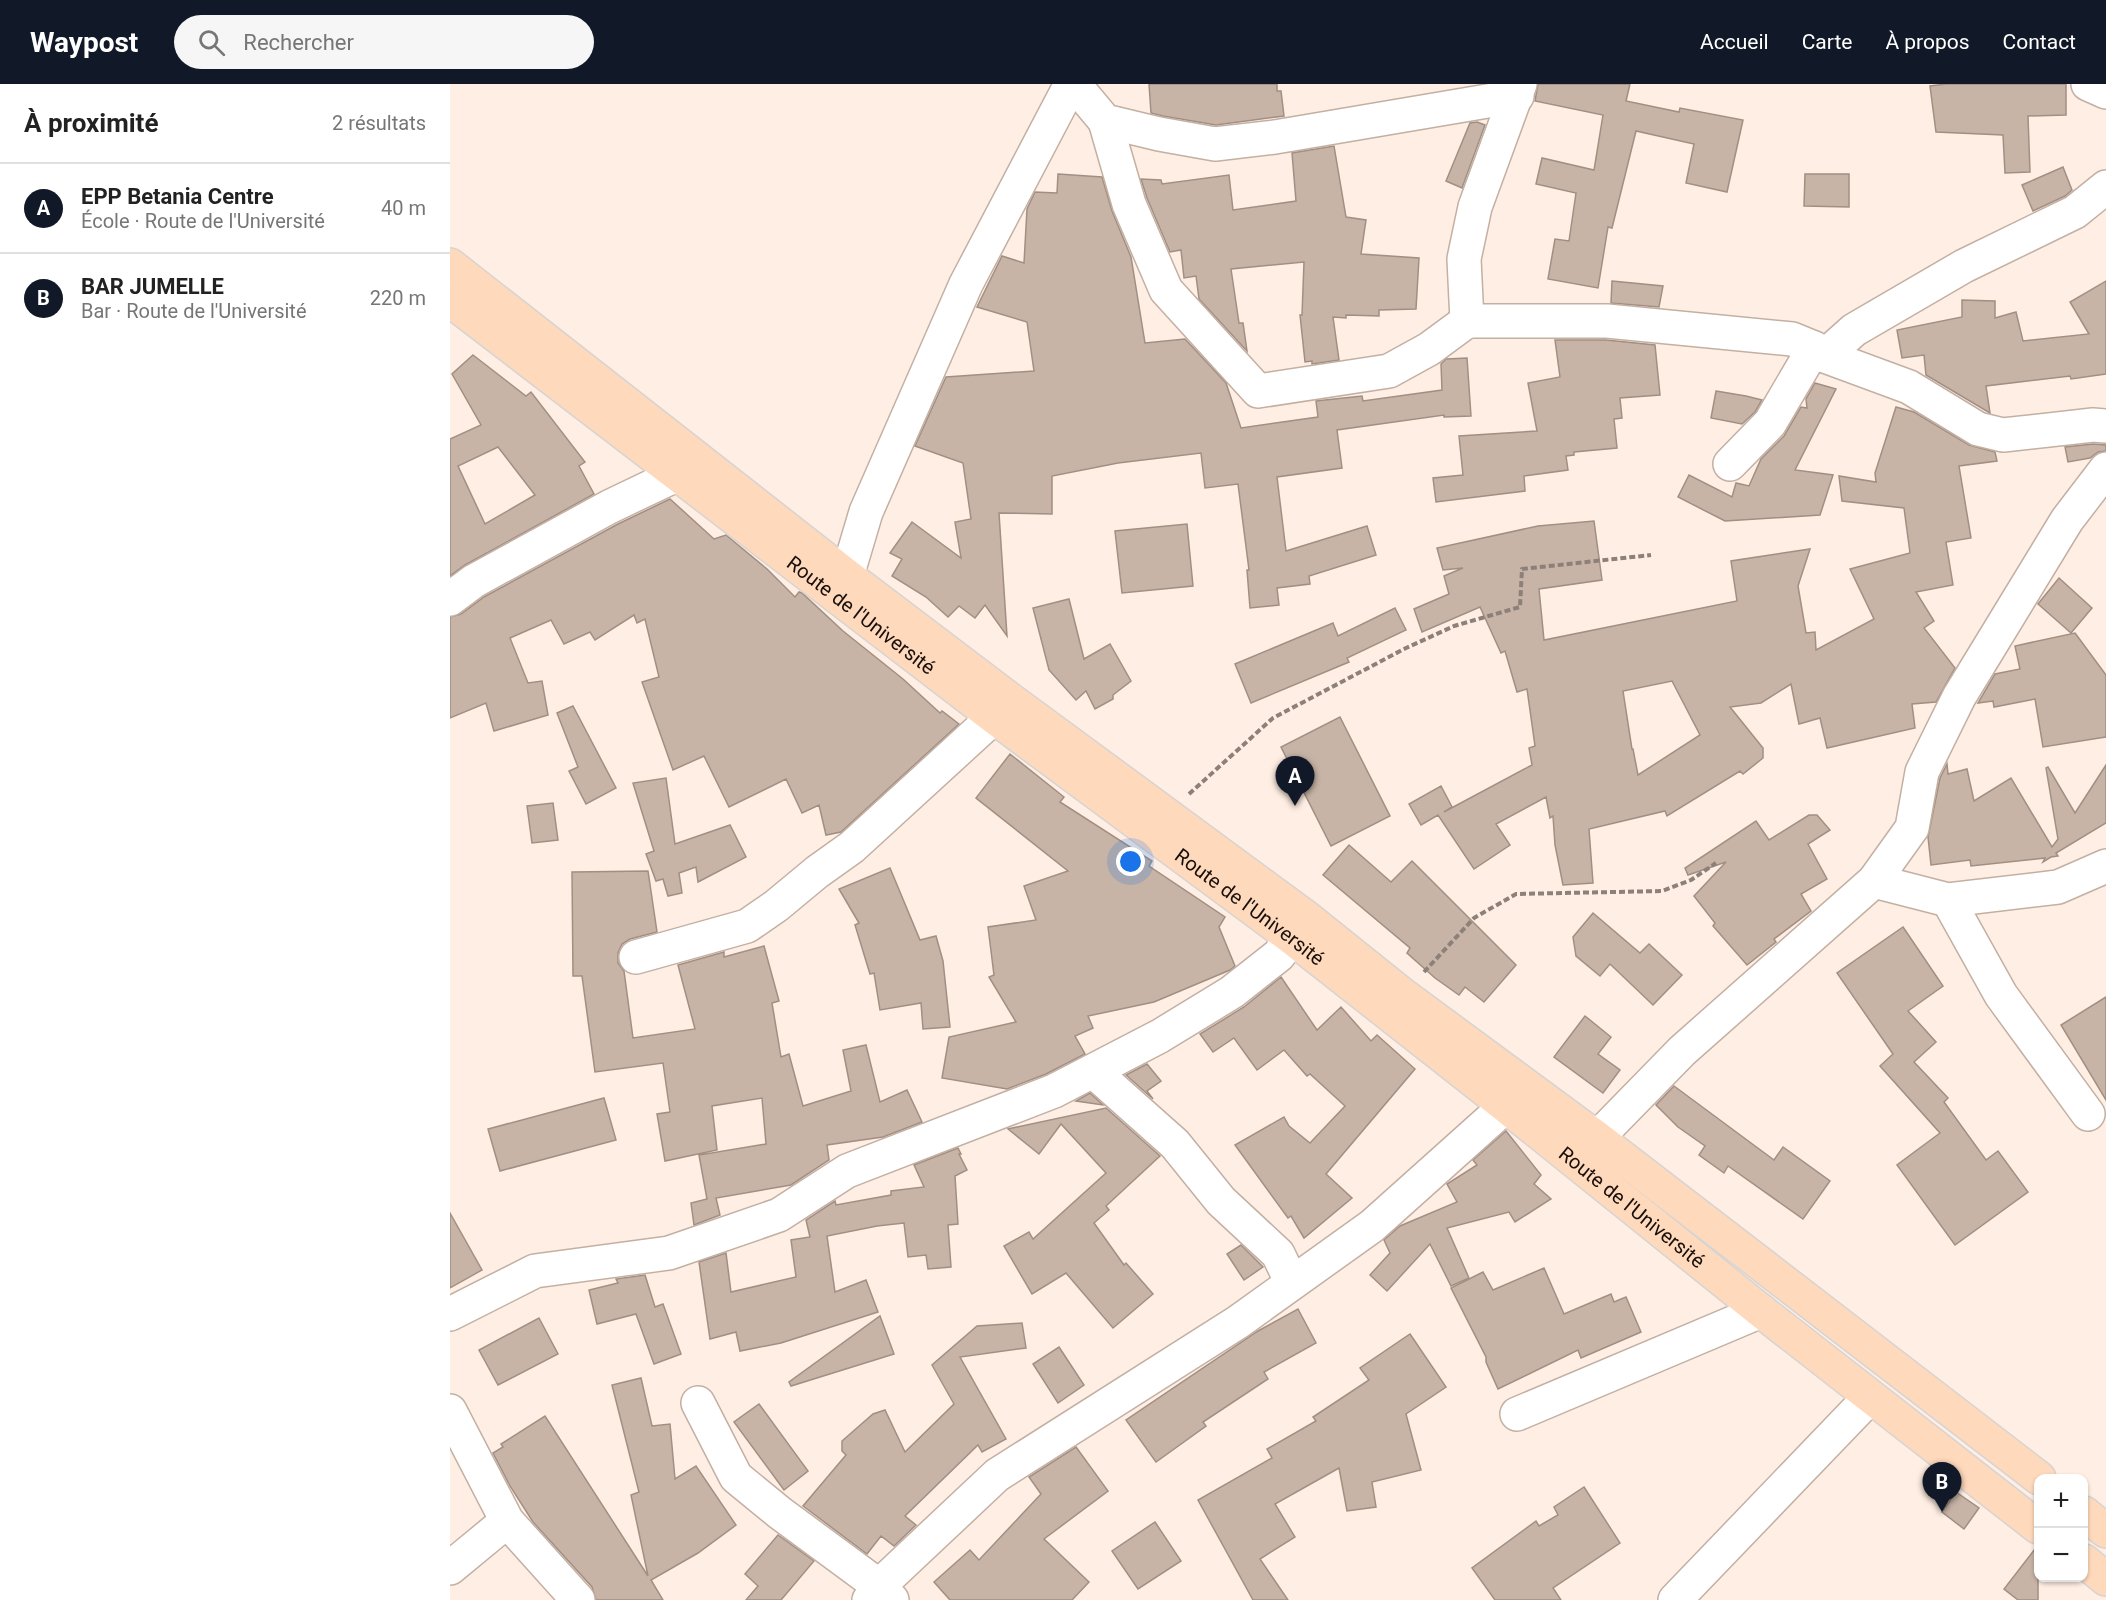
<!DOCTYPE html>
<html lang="fr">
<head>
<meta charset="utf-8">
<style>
	:root { --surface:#fff; --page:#f6f6f6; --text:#222; --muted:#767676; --line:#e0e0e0; --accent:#111827 }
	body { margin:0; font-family:Roboto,sans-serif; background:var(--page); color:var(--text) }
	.controls { position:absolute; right:18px; bottom:18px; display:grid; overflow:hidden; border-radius:12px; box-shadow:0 2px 4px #0004 }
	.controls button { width:54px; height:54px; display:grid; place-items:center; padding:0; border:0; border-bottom:2px solid var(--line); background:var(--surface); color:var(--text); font:30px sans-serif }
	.you { position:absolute; left:681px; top:778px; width:21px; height:21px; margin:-15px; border:4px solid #fff; border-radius:50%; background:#1a73e8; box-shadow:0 0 0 9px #1a73e833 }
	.badge { display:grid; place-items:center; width:39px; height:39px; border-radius:50%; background:var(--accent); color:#fff; font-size:20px; font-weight:700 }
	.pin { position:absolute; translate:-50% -50px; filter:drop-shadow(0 2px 3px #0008) }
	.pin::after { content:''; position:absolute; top:32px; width:21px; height:18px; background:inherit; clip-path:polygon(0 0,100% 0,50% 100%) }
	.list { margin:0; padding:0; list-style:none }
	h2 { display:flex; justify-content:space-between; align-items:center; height:78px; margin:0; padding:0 24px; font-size:26px }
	h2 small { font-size:20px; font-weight:400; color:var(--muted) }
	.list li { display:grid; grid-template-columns:39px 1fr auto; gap:18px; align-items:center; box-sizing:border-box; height:90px; padding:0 24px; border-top:2px solid var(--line) }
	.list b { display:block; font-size:22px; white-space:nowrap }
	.list p { margin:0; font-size:20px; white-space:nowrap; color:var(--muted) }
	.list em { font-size:20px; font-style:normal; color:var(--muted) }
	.icon { flex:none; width:33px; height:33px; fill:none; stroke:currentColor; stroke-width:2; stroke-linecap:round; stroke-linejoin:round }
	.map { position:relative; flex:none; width:1656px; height:1516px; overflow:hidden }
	header { display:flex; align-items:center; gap:36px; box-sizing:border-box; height:84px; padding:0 30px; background:var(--accent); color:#fff }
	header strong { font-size:28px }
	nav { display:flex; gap:33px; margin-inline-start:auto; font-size:21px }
	.search { width:420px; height:54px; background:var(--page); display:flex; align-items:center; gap:15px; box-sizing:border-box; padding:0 21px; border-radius:33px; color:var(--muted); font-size:22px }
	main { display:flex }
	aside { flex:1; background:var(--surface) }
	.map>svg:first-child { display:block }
	.building { fill:#c7b4a6; stroke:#a28f83; stroke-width:1.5; fill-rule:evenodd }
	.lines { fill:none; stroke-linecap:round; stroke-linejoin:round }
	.minor-casing { stroke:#c3b0a3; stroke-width:36 }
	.major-casing { stroke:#d5d4d3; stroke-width:36 }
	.path { stroke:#8c8079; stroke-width:4; stroke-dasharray:6 3; stroke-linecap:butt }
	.minor { stroke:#fff; stroke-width:33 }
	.major { stroke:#ffd9bc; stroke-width:33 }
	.labels { text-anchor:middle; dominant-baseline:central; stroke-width:4.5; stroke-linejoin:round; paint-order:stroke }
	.street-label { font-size:20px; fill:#160f0b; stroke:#fff }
</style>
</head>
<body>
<header>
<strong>Waypost</strong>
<div class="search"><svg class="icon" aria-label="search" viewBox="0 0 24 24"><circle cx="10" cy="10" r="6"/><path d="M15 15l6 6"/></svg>Rechercher</div>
<nav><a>Accueil</a><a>Carte</a><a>À propos</a><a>Contact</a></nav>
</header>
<main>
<aside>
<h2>À proximité<small>2 résultats</small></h2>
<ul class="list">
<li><span class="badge">A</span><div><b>EPP Betania Centre</b><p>École · Route de l'Université</p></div><em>40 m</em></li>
<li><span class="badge">B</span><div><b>BAR JUMELLE</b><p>Bar · Route de l'Université</p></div><em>220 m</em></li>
</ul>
</aside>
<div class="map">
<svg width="1656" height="1516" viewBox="0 0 1656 1516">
	<rect width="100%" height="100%" fill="#ffeee3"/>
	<!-- building -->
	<g class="building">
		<path d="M 699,0 L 827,0 L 827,7 L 831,7 L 834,32 L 766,41 L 713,32 L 701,29 Z"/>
		<path d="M 1088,0 L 1180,0 L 1176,17 L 1229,28 L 1230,24 L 1293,36 L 1277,108 L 1236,99 L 1244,60 L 1186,47 L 1162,144 L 1158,143 L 1148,204 L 1098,195 L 1105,155 L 1119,157 L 1126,109 L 1086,100 L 1092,74 L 1144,86 L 1153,31 L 1085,17 Z"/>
		<path d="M 1496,0 L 1616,0 L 1616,31 L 1578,32 L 1580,88 L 1555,89 L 1553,51 L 1486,48 L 1480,2 Z"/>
		<path d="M 1027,38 L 1035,41 L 1012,104 L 996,97 L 1020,39 Z"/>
		<path d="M 884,62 L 896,133 L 916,136 L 911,170 L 969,174 L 966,225 L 929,226 L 929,232 L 896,231 L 896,234 L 883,233 L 889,276 L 862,280 L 862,277 L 855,278 L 850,231 L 852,231 L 854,178 L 781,185 L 789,239 L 793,239 L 797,267 L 749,215 L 746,192 L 734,194 L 731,166 L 720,168 L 697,114 L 691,95 L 711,96 L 712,100 L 779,91 L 783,126 L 846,117 L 842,69 Z"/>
		<path d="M 1613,83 L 1622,106 L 1615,112 L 1583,127 L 1572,101 Z"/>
		<path d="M 608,90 L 652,93 L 662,127 L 681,173 L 695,259 L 735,255 L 776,299 L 791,344 L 868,333 L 866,317 L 912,312 L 913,317 L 992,306 L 991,280 L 996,275 L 1017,274 L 1021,332 L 994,333 L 994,331 L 887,346 L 892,384 L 827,393 L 836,467 L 917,442 L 926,471 L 859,492 L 860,500 L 827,504 L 829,521 L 800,524 L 797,486 L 799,486 L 788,400 L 755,404 L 751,369 L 668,379 L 602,392 L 602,430 L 549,429 L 557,552 L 535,521 L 525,534 L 509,522 L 498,533 L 476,513 L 442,492 L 452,475 L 440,469 L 462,438 L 511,474 L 505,438 L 521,435 L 513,379 L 465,362 L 496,293 L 584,287 L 577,238 L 527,223 L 552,172 L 574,179 L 577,125 L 585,108 L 607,109 Z"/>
		<path d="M 1355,90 L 1399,90 L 1399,123 L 1354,122 Z"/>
		<path d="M 1162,197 L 1213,202 L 1209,223 L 1161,219 Z"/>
		<path d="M 1656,197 L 1656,290 L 1621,295 L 1620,292 L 1536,302 L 1540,329 L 1476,291 L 1474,271 L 1452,274 L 1447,246 L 1512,233 L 1512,216 L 1545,217 L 1545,234 L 1566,228 L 1573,257 L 1639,250 L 1620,218 Z"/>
		<path d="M 1105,256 L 1156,256 L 1205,261 L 1210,311 L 1170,314 L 1172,334 L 1164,335 L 1167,364 L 1124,368 L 1124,371 L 1116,372 L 1118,386 L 1074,392 L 1075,407 L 986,418 L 983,394 L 1013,391 L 1009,352 L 1087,347 L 1078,299 L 1110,293 Z"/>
		<path d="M 23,271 L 76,312 L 81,308 L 135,378 L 129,382 L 144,410 L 15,481 L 0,492 L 0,355 L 31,341 L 2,290 ZM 48,363 L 85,411 L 35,440 L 8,382 Z"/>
		<path d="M 1365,299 L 1386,305 L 1345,386 L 1383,391 L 1370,431 L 1275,437 L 1228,413 L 1239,391 L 1282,413 L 1286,399 L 1299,402 L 1311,375 L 1334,352 L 1351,323 L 1357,324 L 1356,315 Z"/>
		<path d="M 1266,307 L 1296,312 L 1312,316 L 1305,328 L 1292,340 L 1261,334 Z"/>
		<path d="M 1446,323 L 1464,328 L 1519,361 L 1545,368 L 1547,377 L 1509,382 L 1521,454 L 1496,458 L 1503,501 L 1466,508 L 1484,537 L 1474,544 L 1505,584 L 1486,618 L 1462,620 L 1465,644 L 1377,664 L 1370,634 L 1349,640 L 1341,600 L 1311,619 L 1280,623 L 1313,664 L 1313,674 L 1293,690 L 1290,687 L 1217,732 L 1215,727 L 1139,745 L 1143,799 L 1113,801 L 1105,761 L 1103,732 L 1100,734 L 1096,713 L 1046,740 L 1060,761 L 1024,785 L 988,731 L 971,741 L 959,720 L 991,702 L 1002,723 L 994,728 L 1082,681 L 1079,664 L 1085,662 L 1077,605 L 1067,608 L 1055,567 L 1051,569 L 1030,523 L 972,548 L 964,525 L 999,510 L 994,492 L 1013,484 L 993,486 L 987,464 L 1088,442 L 1144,437 L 1152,496 L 1089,505 L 1094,556 L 1287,517 L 1281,477 L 1360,465 L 1348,502 L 1356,549 L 1365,548 L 1366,566 L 1424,535 L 1400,485 L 1460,469 L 1454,424 L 1392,417 L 1389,392 L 1426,398 L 1425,389 ZM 1222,597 L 1250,651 L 1188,691 L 1183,665 L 1182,665 L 1173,607 Z"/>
		<path d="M 1643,360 L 1656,361 L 1656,367 L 1648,368 L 1640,374 L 1618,378 L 1615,363 Z"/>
		<path d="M 220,415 L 264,455 L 276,451 L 317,485 L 345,513 L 349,508 L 352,509 L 393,547 L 453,595 L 490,629 L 492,627 L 509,640 L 391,748 L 376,751 L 369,721 L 352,729 L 336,695 L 279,723 L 254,672 L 223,686 L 192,598 L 209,593 L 195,535 L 187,539 L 184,531 L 145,556 L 140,548 L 114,560 L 101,536 L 60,554 L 78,599 L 92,597 L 98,631 L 44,647 L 36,619 L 0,634 L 0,533 L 11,530 L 34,513 L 168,440 Z"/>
		<path d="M 737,440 L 743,502 L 672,509 L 665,447 Z"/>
		<path d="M 1609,494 L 1642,524 L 1621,549 L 1588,520 Z"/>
		<path d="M 619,515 L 634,575 L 660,560 L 681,597 L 663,611 L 663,615 L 645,625 L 636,607 L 626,616 L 599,586 L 583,524 Z"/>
		<path d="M 945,524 L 956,546 L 897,574 L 899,578 L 801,619 L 785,580 L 883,539 L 888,552 Z"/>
		<path d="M 1625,549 L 1656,591 L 1656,653 L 1593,663 L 1585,615 L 1544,623 L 1543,617 L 1528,619 L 1545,590 L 1570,585 L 1565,562 Z"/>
		<path d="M 123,622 L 166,704 L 136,720 L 119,687 L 128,683 L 107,629 Z"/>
		<path d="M 890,633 L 940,732 L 881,762 L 831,663 Z"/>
		<path d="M 560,670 L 614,713 L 610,718 L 702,777 L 699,782 L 775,833 L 769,843 L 785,882 L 780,886 L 704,918 L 638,932 L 643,944 L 625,952 L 635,970 L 596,990 L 557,1005 L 492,994 L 499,953 L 566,938 L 539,893 L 544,891 L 538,843 L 586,836 L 574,802 L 618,787 L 526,714 Z"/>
		<path d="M 1497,680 L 1498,690 L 1517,685 L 1524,717 L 1561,694 L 1602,763 L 1608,755 L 1596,684 L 1598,683 L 1625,729 L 1656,681 L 1656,739 L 1606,769 L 1608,772 L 1601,773 L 1593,778 L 1595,774 L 1521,782 L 1520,776 L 1481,781 L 1478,753 L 1490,694 Z"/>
		<path d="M 216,694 L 225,760 L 280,741 L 296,773 L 248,798 L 246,783 L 229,789 L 232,809 L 218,812 L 213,795 L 206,797 L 196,770 L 204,767 L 183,699 Z"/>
		<path d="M 103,719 L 108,756 L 82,759 L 77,722 Z"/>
		<path d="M 1359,731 L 1367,731 L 1380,746 L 1358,760 L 1377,795 L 1351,810 L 1361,827 L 1324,855 L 1326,858 L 1297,881 L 1263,842 L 1265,839 L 1244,812 L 1276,778 L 1238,791 L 1235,784 L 1306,737 L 1319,756 Z"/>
		<path d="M 899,761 L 941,798 L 962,777 L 1066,881 L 1034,918 L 1015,903 L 1009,911 L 985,894 L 957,869 L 960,864 L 873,791 Z"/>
		<path d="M 440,784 L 470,856 L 486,852 L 493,877 L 500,943 L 473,945 L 471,919 L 430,926 L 424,889 L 420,890 L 405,841 L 409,839 L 389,805 Z"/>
		<path d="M 198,787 L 207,848 L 180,855 L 172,860 L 168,869 L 168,879 L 174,887 L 183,954 L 245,945 L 228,881 L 274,868 L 274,873 L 314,862 L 329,917 L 322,919 L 331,973 L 339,970 L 353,1022 L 401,1007 L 393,966 L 416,961 L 430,1018 L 457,1006 L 472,1038 L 433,1053 L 377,1061 L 379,1076 L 341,1101 L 266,1114 L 270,1131 L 244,1141 L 241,1119 L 257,1115 L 249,1071 L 316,1060 L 312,1014 L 262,1022 L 267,1066 L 215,1077 L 207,1030 L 220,1028 L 213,979 L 145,988 L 132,892 L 123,892 L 122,788 Z"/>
		<path d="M 1143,829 L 1190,869 L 1199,860 L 1232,891 L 1203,921 L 1160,880 L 1150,892 L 1126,872 L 1123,853 Z"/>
		<path d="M 1453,843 L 1493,902 L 1458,927 L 1486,958 L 1464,978 L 1498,1014 L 1494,1018 L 1536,1076 L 1548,1067 L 1578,1108 L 1505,1161 L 1447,1081 L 1490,1049 L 1430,982 L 1443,970 L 1387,889 Z"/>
		<path d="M 831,893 L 867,946 L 891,923 L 921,957 L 927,951 L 965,985 L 876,1090 L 902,1114 L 854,1154 L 841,1132 L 838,1134 L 785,1061 L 834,1033 L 839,1042 L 860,1059 L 895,1022 L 860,990 L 857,992 L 834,966 L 807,986 L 784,954 L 763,968 L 750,950 L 794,923 Z"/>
		<path d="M 1656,913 L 1656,1016 L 1611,941 Z"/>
		<path d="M 1135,932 L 1161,953 L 1148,970 L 1170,986 L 1153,1009 L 1104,973 Z"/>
		<path d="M 697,980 L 711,997 L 697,1007 L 703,1015 L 676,991 Z"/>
		<path d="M 1224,1002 L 1324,1076 L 1333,1063 L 1380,1097 L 1353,1135 L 1278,1082 L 1274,1089 L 1249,1071 L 1255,1062 L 1228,1043 L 1206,1021 Z"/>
		<path d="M 640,1009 L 653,1021 L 626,1017 Z"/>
		<path d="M 154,1014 L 166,1056 L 50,1087 L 38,1045 Z"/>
		<path d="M 656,1024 L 710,1072 L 656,1122 L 659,1126 L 644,1139 L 674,1181 L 676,1179 L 703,1210 L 663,1244 L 616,1189 L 582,1210 L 554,1162 L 579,1148 L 583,1155 L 656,1089 L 611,1040 L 589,1070 L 558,1045 Z"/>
		<path d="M 1056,1047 L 1091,1091 L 1084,1100 L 1101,1115 L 1065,1138 L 1059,1128 L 997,1144 L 1019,1194 L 1001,1202 L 980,1160 L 937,1207 L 920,1191 L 940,1169 L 934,1156 L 950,1142 L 1007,1118 L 997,1100 L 1027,1081 L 1023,1076 Z"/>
		<path d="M 508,1064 L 511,1070 L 509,1070 L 517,1086 L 505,1092 L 508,1140 L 498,1141 L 501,1183 L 478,1185 L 476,1171 L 458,1173 L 454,1139 L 427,1142 L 377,1152 L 385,1208 L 416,1196 L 428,1228 L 331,1259 L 290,1267 L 286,1248 L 260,1255 L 249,1178 L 276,1169 L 281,1208 L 346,1193 L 341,1156 L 360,1153 L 356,1136 L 385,1117 L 386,1121 L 441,1111 L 441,1107 L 474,1103 L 464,1081 Z"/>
		<path d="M 0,1129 L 32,1186 L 0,1204 Z"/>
		<path d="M 791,1161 L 813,1183 L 794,1196 L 777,1170 Z"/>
		<path d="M 1094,1184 L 1114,1230 L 1161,1210 L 1164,1218 L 1176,1213 L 1191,1248 L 1131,1274 L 1128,1266 L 1048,1305 L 1036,1278 L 1036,1273 L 1001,1204 L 1033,1188 L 1043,1206 Z"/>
		<path d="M 195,1191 L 205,1223 L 213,1220 L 231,1270 L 204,1280 L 186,1230 L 147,1240 L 139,1206 L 168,1199 L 166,1195 Z"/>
		<path d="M 848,1225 L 866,1259 L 814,1288 L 818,1295 L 753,1338 L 756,1342 L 706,1378 L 676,1336 L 808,1247 Z"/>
		<path d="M 430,1232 L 444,1270 L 341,1302 L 339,1298 Z"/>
		<path d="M 89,1234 L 108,1270 L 48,1301 L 29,1266 Z"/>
		<path d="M 572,1239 L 576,1264 L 510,1273 L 556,1355 L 532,1368 L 528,1361 L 455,1432 L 466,1441 L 444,1462 L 431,1452 L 417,1470 L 353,1422 L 396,1371 L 392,1367 L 392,1357 L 423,1330 L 435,1326 L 455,1368 L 504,1320 L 482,1281 L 527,1242 Z"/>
		<path d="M 960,1250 L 996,1303 L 956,1330 L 971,1386 L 922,1398 L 926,1423 L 897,1427 L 889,1384 L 825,1420 L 845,1453 L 810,1475 L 838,1516 L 803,1516 L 748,1416 L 822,1374 L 817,1365 L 866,1337 L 863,1333 L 919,1296 L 910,1284 Z"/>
		<path d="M 609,1263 L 634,1301 L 608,1319 L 583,1280 Z"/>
		<path d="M 191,1294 L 202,1342 L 220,1340 L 225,1395 L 246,1382 L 286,1441 L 248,1469 L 201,1496 L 213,1516 L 146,1516 L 142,1503 L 83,1438 L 60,1402 L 43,1369 L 53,1363 L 51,1360 L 95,1332 L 198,1492 L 181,1411 L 189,1408 L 162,1301 Z"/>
		<path d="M 309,1320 L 358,1387 L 334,1406 L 284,1338 Z"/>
		<path d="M 626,1363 L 658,1407 L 594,1455 L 639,1498 L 622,1516 L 500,1516 L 484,1498 L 520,1466 L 529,1476 L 591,1410 L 579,1393 Z"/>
		<path d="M 1134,1403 L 1170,1459 L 1103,1504 L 1111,1516 L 1045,1516 L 1022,1484 L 1086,1437 L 1089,1442 L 1108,1431 L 1104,1423 Z"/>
		<path d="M 1506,1408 L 1529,1424 L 1514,1445 L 1492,1428 Z"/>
		<path d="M 705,1438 L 731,1477 L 688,1505 L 662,1467 Z"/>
		<path d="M 328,1451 L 364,1477 L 331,1516 L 296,1516 L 308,1502 L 295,1490 Z"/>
		<path d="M 1588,1461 L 1588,1516 L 1568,1516 L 1554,1505 Z"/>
	</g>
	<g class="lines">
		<!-- minor casing -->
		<g class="minor-casing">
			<g id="minor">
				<path d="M 624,0 L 655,37 L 709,50 L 765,60 L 825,53 L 1067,12"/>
				<path d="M 1070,0 L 1025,123 L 1014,175 L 1017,237 L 1157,237 L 1342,255 L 1364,264 L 1375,272 L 1459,303 L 1528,345 L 1553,351 L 1643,341 L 1656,342"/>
				<path d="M 1638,0 L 1656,8"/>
				<path d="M 655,37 L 679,120 L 716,206 L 808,307 L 939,287 L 979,265 L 1017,237"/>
				<path d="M 1375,272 L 1404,246 L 1514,182 L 1625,128 L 1656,103"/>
				<path d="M 1280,380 L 1320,339 L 1364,264"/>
				<path d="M 397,492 L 416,428 L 516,200 L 621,0"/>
				<path d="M 0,515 L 24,497 L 159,423 L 226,391"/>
				<path d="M 1424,797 L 1498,816 L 1608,803 L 1656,782"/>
				<path d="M 1498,816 L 1551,911 L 1638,1030"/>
				<path d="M 186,873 L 297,842 L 326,822 L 367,788 L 402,763 L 544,633"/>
				<path d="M 643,987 L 725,1060 L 771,1117 L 828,1170 L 842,1199"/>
				<path d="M 1147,1054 L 1232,967 L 1424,797 L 1462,744 L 1472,688 L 1509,613 L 1617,436 L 1656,385"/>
				<path d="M 0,1230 L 85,1187 L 219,1169 L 329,1131 L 397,1087 L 604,1007 L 710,952 L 782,908 L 829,871 L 841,853"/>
				<path d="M 248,1319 L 286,1393 L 330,1429 L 429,1502 L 442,1516"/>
				<path d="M 0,1327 L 57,1437 L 128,1516"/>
				<path d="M 1067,1330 L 1311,1227"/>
				<path d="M 0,1484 L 57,1437"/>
				<path d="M 419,1516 L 429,1502 L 547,1391 L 788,1238 L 922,1142 L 1056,1022"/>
				<path d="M 1225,1516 L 1420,1313"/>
			</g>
		</g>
		<!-- major casing -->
		<g class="major-casing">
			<g id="major">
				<path d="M 0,181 L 397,492 L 558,614 L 857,834 L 953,911 L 1147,1054 L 1589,1394"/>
				<path id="s1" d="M 0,216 L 544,633 L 841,853 L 1056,1022 L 1311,1227 L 1588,1443"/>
				<path d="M 1634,1429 L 1656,1447"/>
				<path d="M 1634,1477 L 1656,1495"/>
			</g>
		</g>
		<!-- path -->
		<g class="path">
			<path d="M 739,710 L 823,634 L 956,564 L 1004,542 L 1070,523 L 1072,485 L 1201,471"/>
			<path d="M 974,888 L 1024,834 L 1066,810 L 1212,807 L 1241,796 L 1266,779"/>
		</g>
		<!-- minor -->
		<use href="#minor" class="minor"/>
		<!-- major -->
		<use href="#major" class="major"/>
	</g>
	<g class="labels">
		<!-- street labels -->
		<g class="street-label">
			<text stroke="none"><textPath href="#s1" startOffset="518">Route de l'Université</textPath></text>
			<text stroke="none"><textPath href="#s1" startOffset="1004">Route de l'Université</textPath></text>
			<text stroke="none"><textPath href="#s1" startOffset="1490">Route de l'Université</textPath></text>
		</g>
	</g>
</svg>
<div class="controls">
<button>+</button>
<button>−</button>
</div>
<div class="you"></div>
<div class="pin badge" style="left:845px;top:722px">A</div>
<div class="pin badge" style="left:1492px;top:1428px">B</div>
</div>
</main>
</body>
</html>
